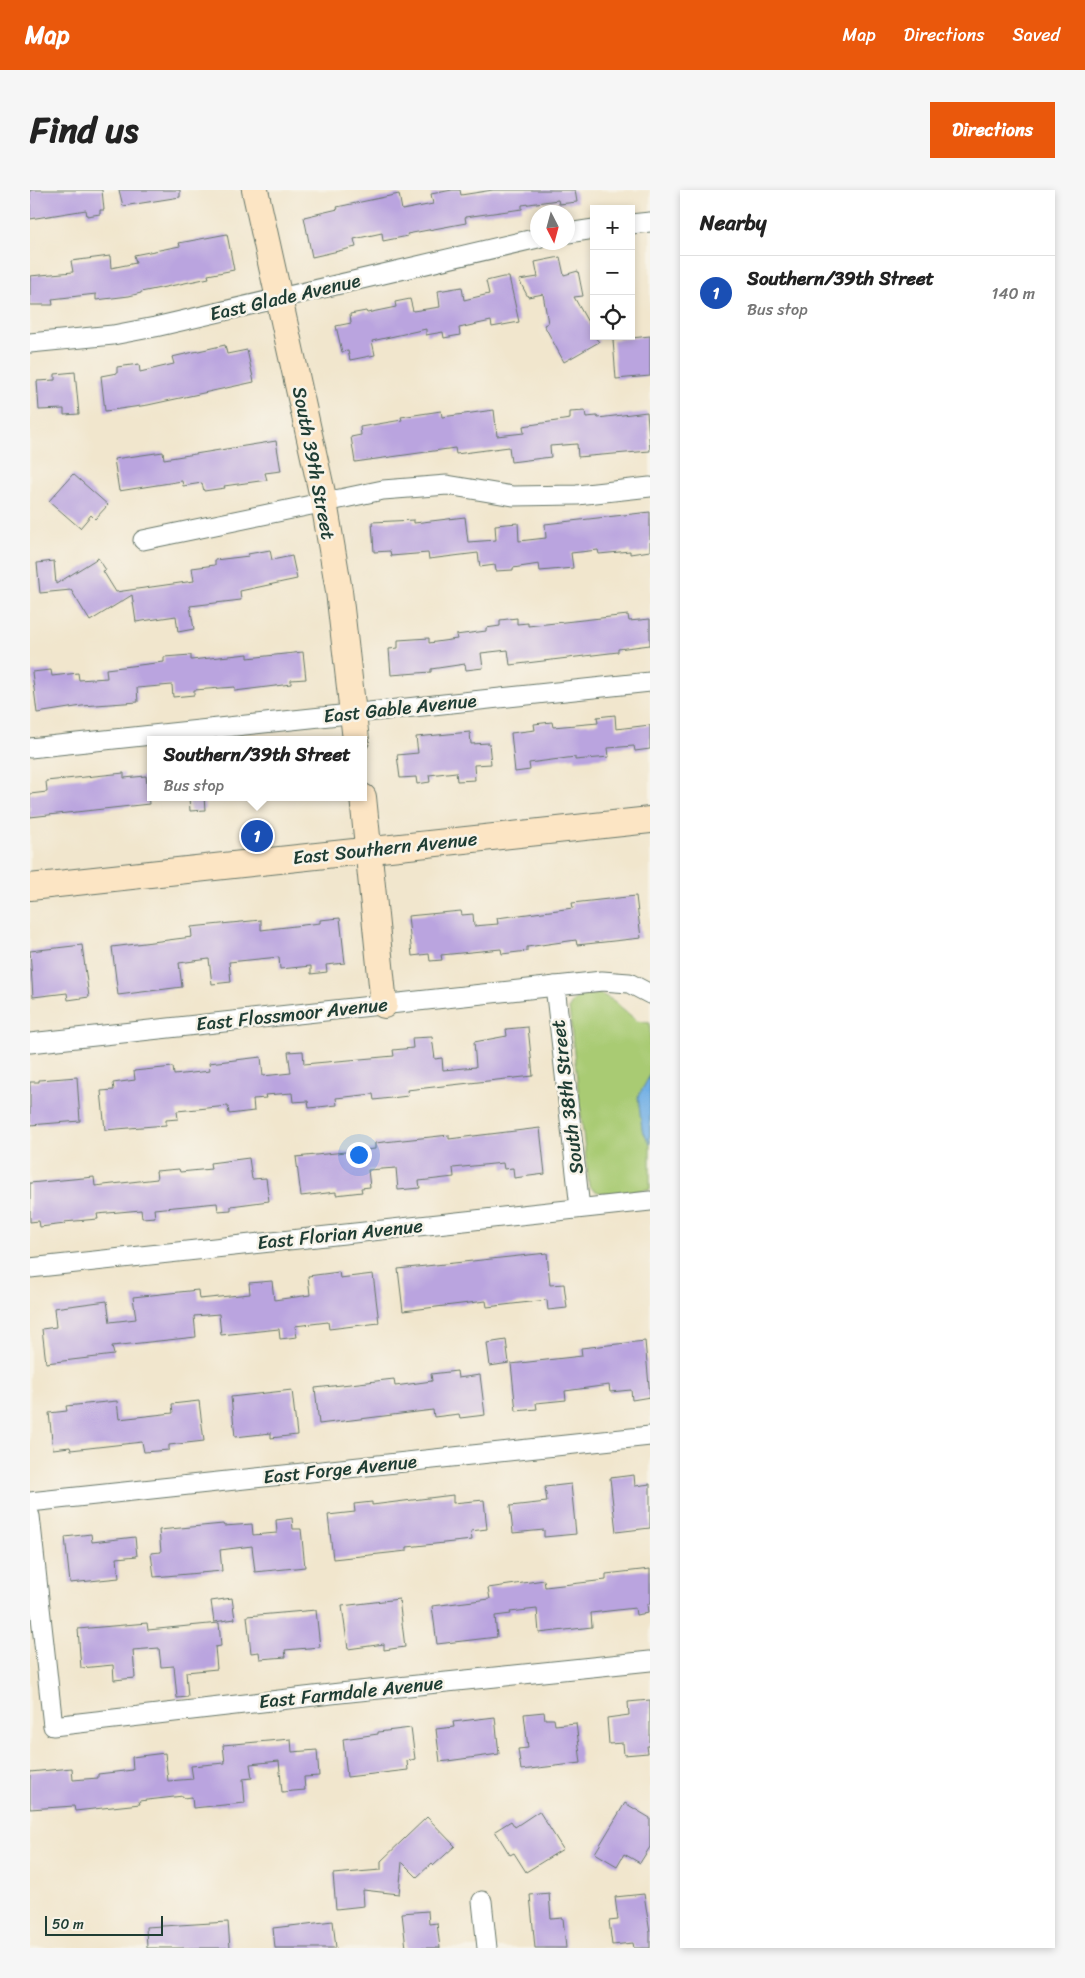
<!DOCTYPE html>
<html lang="en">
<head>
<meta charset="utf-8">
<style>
	:root { --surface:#fff; --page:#f6f6f6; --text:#222; --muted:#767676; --line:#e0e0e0; --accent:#ea580c }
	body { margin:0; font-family:Sriracha,sans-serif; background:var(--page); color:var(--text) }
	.controls { position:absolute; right:15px; top:15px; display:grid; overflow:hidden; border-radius:0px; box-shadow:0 2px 8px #0003 }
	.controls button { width:45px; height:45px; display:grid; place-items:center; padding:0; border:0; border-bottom:1px solid var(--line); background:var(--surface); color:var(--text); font:25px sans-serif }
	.compass { position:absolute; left:500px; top:15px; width:45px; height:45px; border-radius:50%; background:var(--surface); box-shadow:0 2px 8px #0003; rotate:174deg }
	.scale { position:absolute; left:15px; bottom:12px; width:118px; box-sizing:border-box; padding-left:5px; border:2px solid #1f3d34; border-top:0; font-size:14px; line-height:18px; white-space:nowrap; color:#1f3d34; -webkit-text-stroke:4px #f7f3e8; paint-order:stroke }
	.you { position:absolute; left:328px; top:964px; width:18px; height:18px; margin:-12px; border:4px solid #fff; border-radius:50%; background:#1a73e8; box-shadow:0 0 0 8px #1a73e833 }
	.badge { display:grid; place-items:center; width:32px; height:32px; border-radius:50%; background:var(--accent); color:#fff; font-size:16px; font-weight:700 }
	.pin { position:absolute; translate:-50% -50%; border:2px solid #fff; box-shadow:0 1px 5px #0006 }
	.popup { position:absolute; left:117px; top:546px; width:220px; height:65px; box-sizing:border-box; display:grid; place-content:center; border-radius:0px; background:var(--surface); filter:drop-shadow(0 1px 4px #0005); font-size:16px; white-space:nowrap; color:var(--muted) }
	.popup b { font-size:19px; color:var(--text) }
	.popup::after { content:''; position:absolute; left:50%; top:100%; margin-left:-10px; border:10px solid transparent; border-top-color:var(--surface) }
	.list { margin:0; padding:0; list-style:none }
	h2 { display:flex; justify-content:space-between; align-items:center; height:65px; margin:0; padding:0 20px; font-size:21px }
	h2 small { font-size:16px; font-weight:400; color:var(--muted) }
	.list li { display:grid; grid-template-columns:32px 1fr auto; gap:15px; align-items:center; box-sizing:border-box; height:75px; padding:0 20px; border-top:1px solid var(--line) }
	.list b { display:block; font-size:19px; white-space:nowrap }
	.list p { margin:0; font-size:16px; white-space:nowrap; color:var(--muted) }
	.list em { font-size:16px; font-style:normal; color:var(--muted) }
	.icon { flex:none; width:28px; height:28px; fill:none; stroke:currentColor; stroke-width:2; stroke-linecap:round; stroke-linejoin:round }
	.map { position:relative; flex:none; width:620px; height:1758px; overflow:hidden; border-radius:0px }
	header { display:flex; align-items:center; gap:30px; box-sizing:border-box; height:70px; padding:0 25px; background:var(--accent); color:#fff }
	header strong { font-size:24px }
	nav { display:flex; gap:28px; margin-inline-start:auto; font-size:18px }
	.intro { display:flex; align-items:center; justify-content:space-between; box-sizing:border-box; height:120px; padding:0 30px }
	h1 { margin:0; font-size:35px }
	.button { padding:12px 22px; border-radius:0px; background:var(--accent); color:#fff; font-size:18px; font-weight:700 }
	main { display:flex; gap:30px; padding:0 30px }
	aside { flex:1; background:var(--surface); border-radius:0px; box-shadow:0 2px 8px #0003 }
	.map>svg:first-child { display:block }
	.green { fill:#a9cb73; stroke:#648454 }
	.water { fill:#73b0e5; stroke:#49768c }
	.building { fill:#baa4df }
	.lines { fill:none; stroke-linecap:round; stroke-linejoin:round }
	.street-casing { stroke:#68786a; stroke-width:21 }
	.secondary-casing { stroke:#68786a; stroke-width:28 }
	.street { stroke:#fff; stroke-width:19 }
	.secondary { stroke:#fce5c4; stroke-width:26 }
	.labels { text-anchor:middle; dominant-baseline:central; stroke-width:5; stroke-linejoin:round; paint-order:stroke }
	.street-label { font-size:19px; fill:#1f3d34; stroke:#f7f3e8 }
</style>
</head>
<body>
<header>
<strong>Map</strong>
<nav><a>Map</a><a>Directions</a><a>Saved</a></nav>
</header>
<div class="intro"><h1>Find us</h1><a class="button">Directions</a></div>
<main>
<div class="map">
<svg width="620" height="1758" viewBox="0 0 620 1758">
	<rect width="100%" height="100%" fill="#f7f3e8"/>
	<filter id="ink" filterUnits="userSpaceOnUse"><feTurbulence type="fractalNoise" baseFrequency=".02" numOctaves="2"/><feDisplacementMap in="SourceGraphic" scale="10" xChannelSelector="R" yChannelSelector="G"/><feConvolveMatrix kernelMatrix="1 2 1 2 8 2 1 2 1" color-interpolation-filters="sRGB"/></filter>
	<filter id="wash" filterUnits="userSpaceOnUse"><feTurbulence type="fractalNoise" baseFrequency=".0096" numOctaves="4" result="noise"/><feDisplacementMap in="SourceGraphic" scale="20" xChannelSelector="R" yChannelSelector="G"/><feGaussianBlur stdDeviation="1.12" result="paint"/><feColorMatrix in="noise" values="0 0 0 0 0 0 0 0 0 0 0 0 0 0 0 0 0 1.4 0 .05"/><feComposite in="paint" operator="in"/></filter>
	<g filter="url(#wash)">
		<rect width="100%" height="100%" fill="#f1e6cd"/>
		<!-- green -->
		<path class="green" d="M 571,804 L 584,811 L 607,831 L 620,833 L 620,999 C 602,1001 573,1011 559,996 L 539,818 C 547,802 555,805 571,804 Z"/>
		<!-- water -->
		<path class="water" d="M 620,885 L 620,954 L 612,939 L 608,907 Z"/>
		<g id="blocks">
			<!-- building -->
			<g class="building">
				<path d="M 0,0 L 72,0 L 74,20 L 70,20 L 70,24 L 57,26 L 56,20 L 0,29 Z"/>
				<path d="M 89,0 L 150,0 L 150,7 L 93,16 Z"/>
				<path d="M 422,0 L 430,0 L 431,5 L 463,0 L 545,0 L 547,12 L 529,14 L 528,10 L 492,15 L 492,19 L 435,27 L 436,33 L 377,44 L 378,46 L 353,51 L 352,43 L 324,49 L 326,57 L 282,67 L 274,27 L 308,19 L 307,17 L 369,4 L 372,20 L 403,14 L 401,4 Z"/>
				<path d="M 197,44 L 204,80 L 178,85 L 179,88 L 111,102 L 111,103 L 99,106 L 66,110 L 66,104 L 22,109 L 23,115 L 0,115 L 0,86 L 43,82 L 41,71 L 80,66 L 81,78 L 106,73 L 104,65 L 150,56 L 149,53 Z"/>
				<path d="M 530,67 L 534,85 L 548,81 L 553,106 L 544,107 L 564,143 L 564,146 L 569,152 L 534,172 L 514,135 L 518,133 L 513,104 L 498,107 L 489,90 L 508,87 L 505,72 Z"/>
				<path d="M 473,87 L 479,87 L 489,132 L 462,137 L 461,131 L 429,138 L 430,145 L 414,148 L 413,142 L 396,145 L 396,139 L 342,151 L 345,165 L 320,170 L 318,161 L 312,162 L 306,136 L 321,133 L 320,124 L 336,121 L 337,123 L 366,117 L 365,112 L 380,109 L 383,121 L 410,117 L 408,101 L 432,97 L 434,110 L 459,104 L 456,91 Z"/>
				<path d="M 620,146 L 620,186 L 586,189 L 583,150 Z"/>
				<path d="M 195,155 L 197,164 L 217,160 L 224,192 L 118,215 L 75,221 L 71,186 L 87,183 L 87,177 L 109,174 L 110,182 L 144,174 L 142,167 Z"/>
				<path d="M 45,182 L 49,224 L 34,225 L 34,219 L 9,220 L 7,191 L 25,190 L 25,184 Z"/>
				<path d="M 464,220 L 467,246 L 494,243 L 493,236 L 540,229 L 540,222 L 555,221 L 556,227 L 567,226 L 568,228 L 617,222 L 620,261 L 548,267 L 547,254 L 520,256 L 521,267 L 481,272 L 479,257 L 426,264 L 425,258 L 325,272 L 321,247 L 331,245 L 330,237 L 372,230 L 371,227 L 411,221 L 412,227 Z"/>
				<path d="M 246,251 L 251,281 L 235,283 L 237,290 L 194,296 L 195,298 L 174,301 L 172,293 L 153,296 L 152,291 L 89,301 L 84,269 L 133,262 L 134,269 Z"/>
				<path d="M 43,284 L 78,315 L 65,329 L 61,325 L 50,338 L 19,311 Z"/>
				<path d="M 620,322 L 620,361 L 600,364 L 600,361 L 569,364 L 568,360 L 541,363 L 543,378 L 510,381 L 509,374 L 483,378 L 483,380 L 466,381 L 465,375 L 450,377 L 448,363 L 399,369 L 398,363 L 361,366 L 360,361 L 344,362 L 342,332 L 384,330 L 384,333 L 435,327 L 438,352 L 466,350 L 465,335 L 488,333 L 489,351 L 516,348 L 515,334 Z"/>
				<path d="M 240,360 L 242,370 L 262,366 L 267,389 L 210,401 L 211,410 L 160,416 L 164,439 L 148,442 L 146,426 L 106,432 L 102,405 L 60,431 L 41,400 L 10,403 L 7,373 L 24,371 L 26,394 L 68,368 L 76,380 L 73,381 L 86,402 L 164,391 L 162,378 L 185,375 L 185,370 L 219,366 L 218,364 Z"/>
				<path d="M 598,425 L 599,431 L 620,429 L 620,455 L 588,459 L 588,462 L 480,475 L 478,460 L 451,463 L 453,478 L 436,480 L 435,474 L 401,479 L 401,482 L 361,485 L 359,459 L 368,458 L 368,450 L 399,448 L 399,453 L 427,449 L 426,445 L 456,441 L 456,438 L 470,436 L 470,430 L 487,428 L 487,434 L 498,433 L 498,436 Z"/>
				<path d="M 273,462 L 276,489 L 261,490 L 261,494 L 205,501 L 205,497 L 164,500 L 164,505 L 143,507 L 142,495 L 107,498 L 108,512 L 52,516 L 7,523 L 2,482 L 21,480 L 22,486 L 48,483 L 49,490 L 77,488 L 76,479 L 134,472 L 134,467 L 161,465 L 161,470 L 218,464 L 218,468 Z"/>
				<path d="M 585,525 L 586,539 L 620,535 L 620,559 L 605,561 L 604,556 L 578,558 L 579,567 L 545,570 L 545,567 L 499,573 L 500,580 L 485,582 L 481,543 L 505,540 L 504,534 L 522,532 L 523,537 L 568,533 L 567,527 Z"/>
				<path d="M 440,542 L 441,554 L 459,553 L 461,574 L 444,575 L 445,590 L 427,591 L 426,582 L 399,585 L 400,592 L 387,594 L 386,587 L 370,588 L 367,565 L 388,563 L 386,547 Z"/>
				<path d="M 94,583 L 94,588 L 116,586 L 119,614 L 0,627 L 0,604 L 17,602 L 16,591 Z"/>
				<path d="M 159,607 L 174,607 L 175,620 L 160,621 Z"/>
				<path d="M 606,706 L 611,748 L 547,755 L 546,750 L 497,757 L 497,761 L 472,764 L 471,759 L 411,765 L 412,770 L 400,771 L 399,764 L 382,766 L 378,726 L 431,721 L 432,725 L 443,724 L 444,736 L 468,734 L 467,728 L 543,718 L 542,713 Z"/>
				<path d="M 310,728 L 315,773 L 296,775 L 297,782 L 281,784 L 281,776 L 250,779 L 249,767 L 199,772 L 201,792 L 182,794 L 179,769 L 149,773 L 152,797 L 88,805 L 82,757 L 162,747 L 161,737 L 231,730 L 231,740 L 290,733 L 290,730 Z"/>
				<path d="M 52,755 L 59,807 L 38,810 L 37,803 L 3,807 L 0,761 Z"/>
				<path d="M 498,837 L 503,886 L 377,900 L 378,906 L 344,910 L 343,904 L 306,908 L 307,915 L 279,918 L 278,911 L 263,912 L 262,903 L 235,905 L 236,908 L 223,909 L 224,921 L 199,924 L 198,916 L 147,921 L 148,929 L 136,930 L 136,935 L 75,940 L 71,901 L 84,900 L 83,893 L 105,890 L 104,881 L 143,877 L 144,885 L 180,881 L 179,873 L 231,867 L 233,886 L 261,883 L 258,862 L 273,861 L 274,874 L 364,866 L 363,860 L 383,858 L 382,848 L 402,847 L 405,869 L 412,868 L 413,880 L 446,877 L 444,852 L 477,846 L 476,839 Z"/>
				<path d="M 47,887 L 50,931 L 0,935 L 0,892 L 9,892 L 9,890 Z"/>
				<path d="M 510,938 L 515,984 L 484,988 L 483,978 L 474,979 L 473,973 L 423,978 L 424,987 L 389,991 L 390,998 L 368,1000 L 366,978 L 338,980 L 340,997 L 331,998 L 332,1002 L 306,1005 L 306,1002 L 271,1006 L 266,967 L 345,959 L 345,953 L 419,945 L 419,949 Z"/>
				<path d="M 219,968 L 222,989 L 236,988 L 239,1011 L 201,1016 L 201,1020 L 188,1021 L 187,1013 L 124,1019 L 125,1027 L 112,1028 L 111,1020 L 67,1024 L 68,1029 L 34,1032 L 35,1034 L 10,1037 L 9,1031 L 0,1032 L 0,993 L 64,987 L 65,996 L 127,989 L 126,981 L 149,979 L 150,982 L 181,979 L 180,973 Z"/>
				<path d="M 517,1063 L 520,1095 L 534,1094 L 537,1118 L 518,1120 L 517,1110 L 457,1117 L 456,1111 L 373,1121 L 368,1079 Z"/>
				<path d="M 309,1082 L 310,1088 L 343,1084 L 349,1133 L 299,1139 L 298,1132 L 265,1136 L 267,1147 L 250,1149 L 249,1139 L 191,1145 L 189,1124 L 164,1126 L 166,1147 L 82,1156 L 84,1165 L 16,1173 L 12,1139 L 26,1137 L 24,1118 L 77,1111 L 80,1132 L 106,1129 L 103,1107 L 168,1100 L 169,1109 L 220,1104 L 219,1093 L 242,1091 L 244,1110 L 280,1105 L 278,1086 Z"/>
				<path d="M 476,1150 L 479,1173 L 460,1176 L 457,1153 Z"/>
				<path d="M 615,1151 L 620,1207 L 602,1210 L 601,1200 L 580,1202 L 579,1195 L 535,1201 L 536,1210 L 506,1213 L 507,1219 L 486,1221 L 481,1174 L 552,1166 L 551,1158 Z"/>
				<path d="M 427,1181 L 428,1188 L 450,1185 L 455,1225 L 430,1228 L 429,1224 L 404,1227 L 403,1220 L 289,1234 L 285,1198 L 364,1189 L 365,1196 L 402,1191 L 401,1184 Z"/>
				<path d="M 262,1200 L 267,1245 L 241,1248 L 241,1243 L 205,1247 L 201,1207 Z"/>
				<path d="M 87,1211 L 89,1229 L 143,1223 L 142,1214 L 169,1211 L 174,1251 L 139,1255 L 139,1260 L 114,1262 L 112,1252 L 41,1260 L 40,1257 L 23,1259 L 19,1223 L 37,1221 L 36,1216 Z"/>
				<path d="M 604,1285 L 605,1296 L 620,1294 L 620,1338 L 586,1342 L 580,1288 Z"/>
				<path d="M 541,1294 L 546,1344 L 514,1347 L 514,1340 L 483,1343 L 480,1316 L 517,1312 L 515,1297 Z"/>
				<path d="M 423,1305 L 423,1313 L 454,1310 L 457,1339 L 441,1341 L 442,1350 L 377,1357 L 377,1361 L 303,1369 L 298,1325 L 325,1322 L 324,1314 L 342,1312 L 342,1315 Z"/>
				<path d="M 262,1328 L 263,1339 L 271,1339 L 275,1377 L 225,1382 L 222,1356 L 190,1360 L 192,1381 L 124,1387 L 121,1363 L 131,1362 L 129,1340 L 193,1334 L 194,1336 L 222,1334 L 223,1345 L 247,1343 L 246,1330 Z"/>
				<path d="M 61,1344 L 62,1352 L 105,1347 L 107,1366 L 87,1368 L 89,1388 L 40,1393 L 35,1347 Z"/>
				<path d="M 620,1379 L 620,1414 L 617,1414 L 618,1423 L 606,1425 L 605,1418 L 561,1423 L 562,1437 L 509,1443 L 507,1419 L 480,1422 L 481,1424 L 465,1426 L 467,1447 L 407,1454 L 402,1416 L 460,1409 L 458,1398 L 514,1390 L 515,1397 L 576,1390 L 576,1384 Z"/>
				<path d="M 202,1408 L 205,1429 L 184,1432 L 181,1411 Z"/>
				<path d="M 369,1409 L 375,1457 L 354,1460 L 354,1454 L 318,1459 L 312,1416 Z"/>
				<path d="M 286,1420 L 290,1457 L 255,1460 L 256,1467 L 230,1469 L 229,1462 L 221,1463 L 217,1426 Z"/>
				<path d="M 117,1433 L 118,1440 L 189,1433 L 191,1456 L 185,1457 L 187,1479 L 156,1482 L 158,1507 L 147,1508 L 144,1476 L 131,1477 L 129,1458 L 103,1460 L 105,1488 L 84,1490 L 83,1475 L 51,1478 L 48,1439 Z"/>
				<path d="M 620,1510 L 620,1556 L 617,1556 L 618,1563 L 594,1565 L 593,1553 L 579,1554 L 577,1528 L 599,1525 L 598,1512 Z"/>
				<path d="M 514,1522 L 515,1529 L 524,1529 L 525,1535 L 546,1533 L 551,1573 L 491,1580 L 488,1559 L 498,1558 L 494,1524 Z"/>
				<path d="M 465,1527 L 469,1564 L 410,1572 L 406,1539 L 424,1537 L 423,1532 Z"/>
				<path d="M 381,1538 L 385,1569 L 377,1571 L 378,1580 L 317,1587 L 313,1549 L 348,1544 L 348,1542 Z"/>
				<path d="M 261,1549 L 262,1562 L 287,1560 L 289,1586 L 274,1587 L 275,1600 L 252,1602 L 249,1571 L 220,1574 L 222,1588 L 213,1589 L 215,1613 L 163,1618 L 162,1607 L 153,1608 L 153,1606 L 109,1611 L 110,1614 L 45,1621 L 44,1616 L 0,1619 L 0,1582 L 42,1578 L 43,1590 L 68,1588 L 68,1584 L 103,1580 L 102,1567 L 135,1563 L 138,1591 L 163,1589 L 161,1576 L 195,1573 L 193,1555 Z"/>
				<path d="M 595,1613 L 620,1628 L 620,1657 L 610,1673 L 594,1664 L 587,1676 L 565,1663 Z"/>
				<path d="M 509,1621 L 533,1659 L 496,1682 L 484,1663 L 480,1665 L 465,1641 L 481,1631 L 485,1637 Z"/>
				<path d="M 397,1627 L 425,1656 L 404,1675 L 402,1673 L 387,1687 L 372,1672 L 369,1704 L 333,1700 L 334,1716 L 306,1719 L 303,1684 L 351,1680 L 351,1671 Z"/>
				<path d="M 519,1703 L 521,1729 L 533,1728 L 536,1758 L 505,1758 L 500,1705 Z"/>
				<path d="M 614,1704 L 620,1743 L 620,1758 L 604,1758 L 603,1753 L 582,1755 L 579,1731 L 588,1730 L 585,1707 Z"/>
				<path d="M 398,1721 L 399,1734 L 407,1733 L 410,1758 L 376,1758 L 372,1723 Z"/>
				<path d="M 303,1731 L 306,1758 L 245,1758 L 243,1738 Z"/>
				<path d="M 198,1732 L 200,1758 L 117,1758 L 116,1737 Z"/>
			</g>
		</g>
	</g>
	<g filter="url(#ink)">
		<use href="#blocks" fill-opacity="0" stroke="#68786a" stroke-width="1"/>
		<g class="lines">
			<!-- street casing -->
			<g class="street-casing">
				<g id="street">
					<path d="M 601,34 L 620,32"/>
					<path d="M 538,43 L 564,39"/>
					<path d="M 0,153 L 83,145 L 125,137 L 508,48"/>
					<path d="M 113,350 L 353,300 L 417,295 L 483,306 L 547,305 L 620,297"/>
					<path d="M 0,558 L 620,492"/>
					<path d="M 525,796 L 550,1018"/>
					<path d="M 0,853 L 572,791 L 599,793 L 620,804"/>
					<path d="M 0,1078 L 620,1011"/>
					<path d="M 0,1312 L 620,1246"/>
					<path d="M 0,1326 L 23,1536 L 310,1503 L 620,1471"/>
					<path d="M 452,1711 L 457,1758"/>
				</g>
			</g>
			<!-- secondary casing -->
			<g class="secondary-casing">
				<g id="secondary">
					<path d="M 225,0 L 294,312 L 309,401 L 326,550"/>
					<path d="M 333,607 L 354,815"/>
					<path d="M 0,697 L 620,630"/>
				</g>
			</g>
			<!-- street -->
			<use href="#street" class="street"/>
			<!-- secondary -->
			<use href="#secondary" class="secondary"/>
		</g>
	</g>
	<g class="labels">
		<!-- street labels -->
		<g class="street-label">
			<text transform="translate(255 107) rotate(-13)">East Glade Avenue</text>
			<text transform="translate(284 273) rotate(79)">South 39th Street</text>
			<text transform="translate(370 518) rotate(-6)">East Gable Avenue</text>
			<text transform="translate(355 658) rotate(-6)">East Southern Avenue</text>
			<text transform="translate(262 824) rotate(-6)">East Flossmoor Avenue</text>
			<text transform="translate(537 907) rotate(-97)">South 38th Street</text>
			<text transform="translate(310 1044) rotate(-6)">East Florian Avenue</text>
			<text transform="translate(310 1279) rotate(-6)">East Forge Avenue</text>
			<text transform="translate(321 1502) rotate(-6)">East Farmdale Avenue</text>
		</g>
	</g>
</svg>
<div class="controls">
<button>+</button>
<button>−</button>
<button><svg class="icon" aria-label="locate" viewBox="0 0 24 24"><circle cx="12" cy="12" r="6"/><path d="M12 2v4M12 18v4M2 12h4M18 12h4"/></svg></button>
</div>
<svg class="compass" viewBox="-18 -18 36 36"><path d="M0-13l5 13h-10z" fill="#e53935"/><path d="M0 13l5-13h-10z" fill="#767676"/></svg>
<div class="scale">50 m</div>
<div class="you"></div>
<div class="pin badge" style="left:227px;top:646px;background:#1a4fb4">1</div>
<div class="popup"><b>Southern/39th Street</b>Bus stop</div>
</div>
<aside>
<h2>Nearby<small></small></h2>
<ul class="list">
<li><span class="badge" style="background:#1a4fb4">1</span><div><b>Southern/39th Street</b><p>Bus stop</p></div><em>140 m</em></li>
</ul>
</aside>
</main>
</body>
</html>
